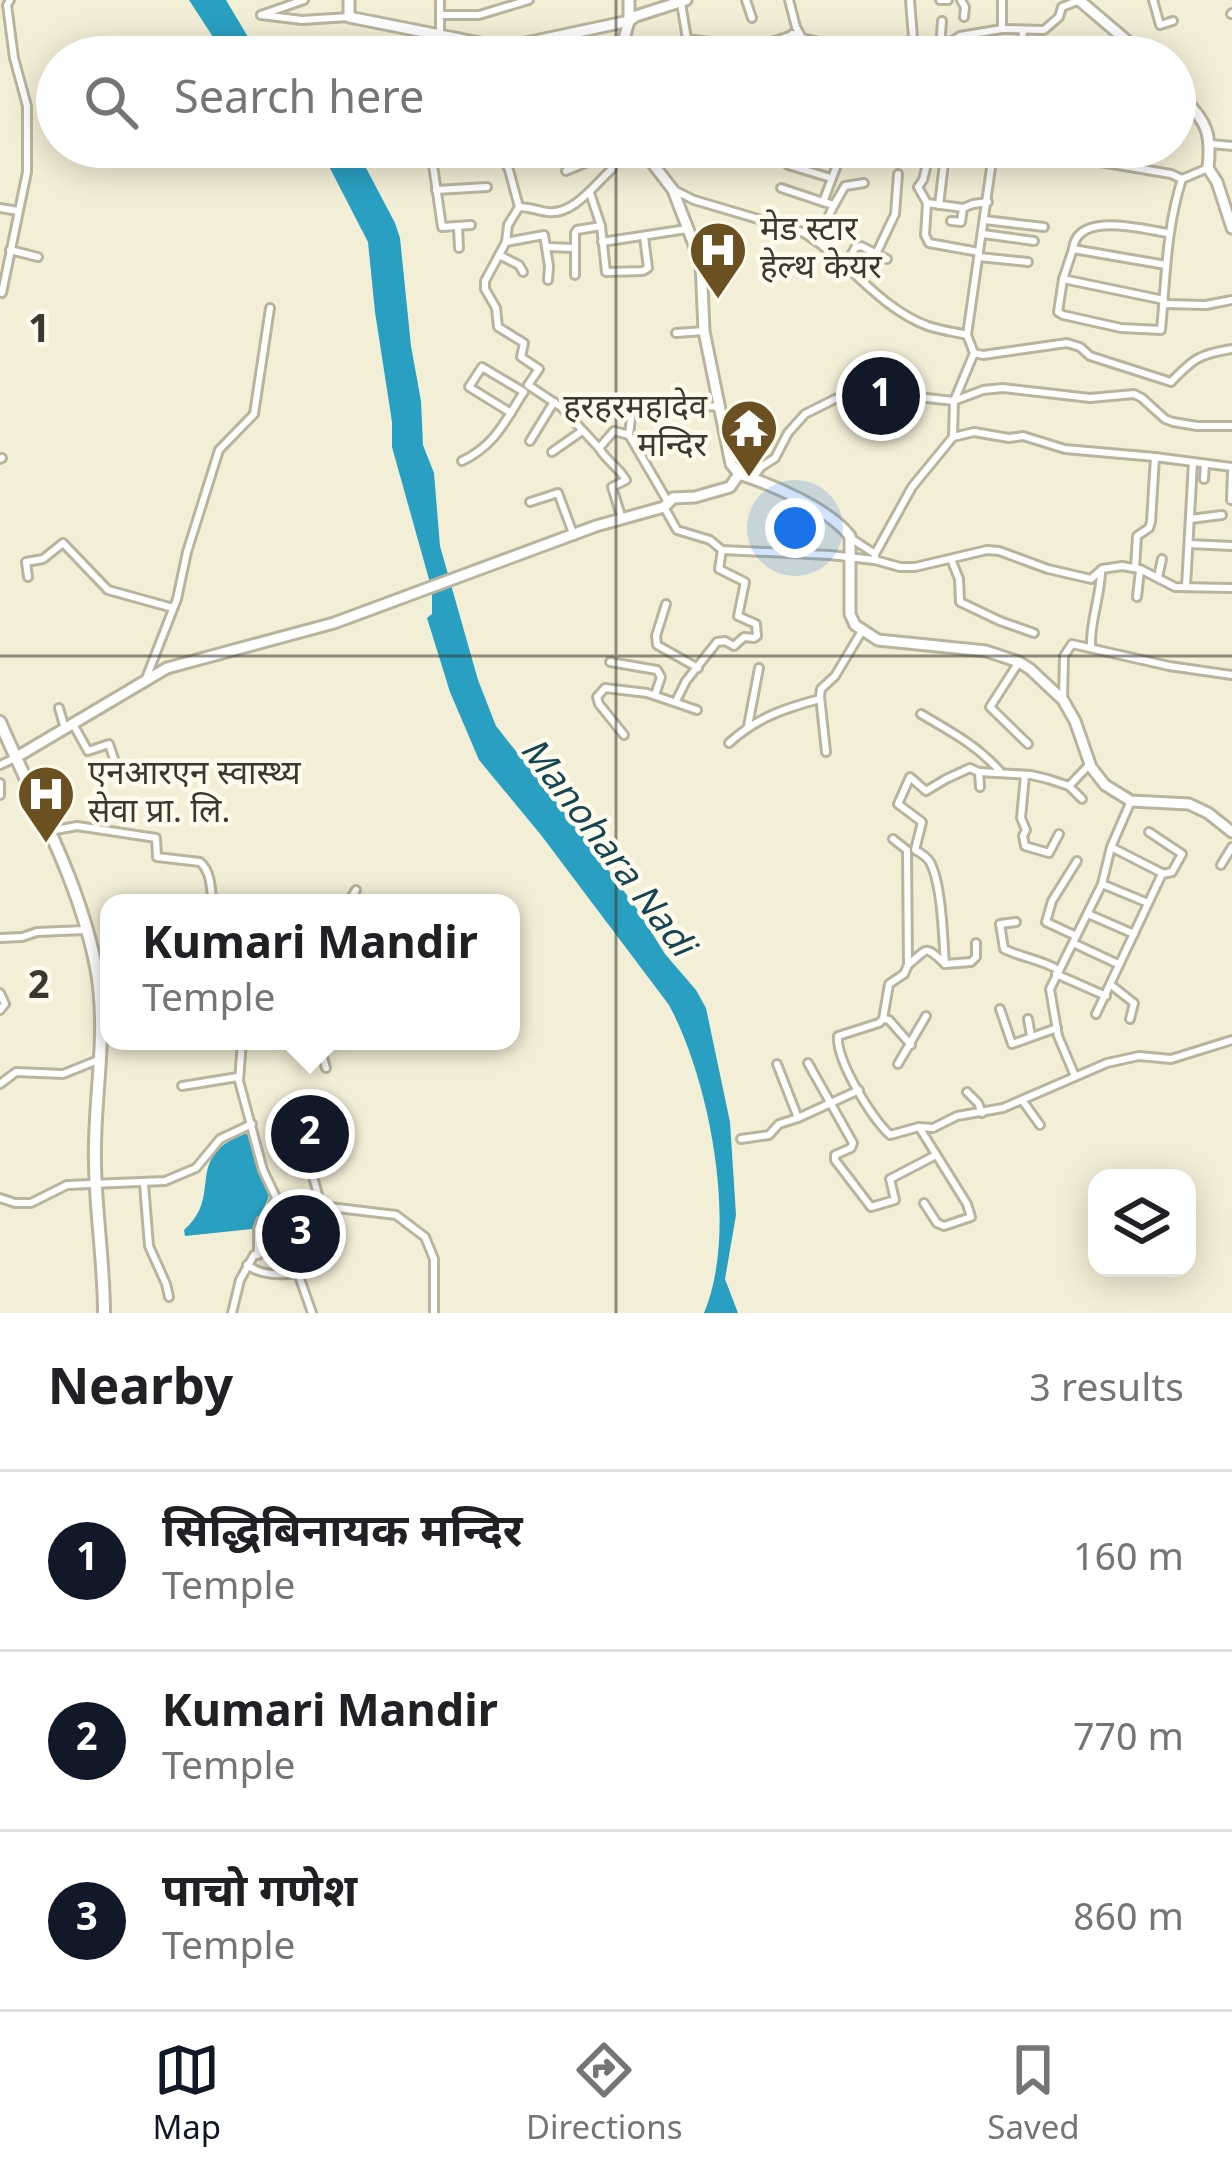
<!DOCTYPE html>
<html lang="en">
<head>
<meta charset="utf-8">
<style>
	:root { --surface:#fff; --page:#f6f6f6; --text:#202124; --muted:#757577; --line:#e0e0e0; --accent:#111827 }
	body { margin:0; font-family:Georgia,"Noto Sans Devanagari",serif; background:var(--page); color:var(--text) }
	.controls { position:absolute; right:36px; bottom:36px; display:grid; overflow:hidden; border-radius:24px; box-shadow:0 6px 30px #0003 }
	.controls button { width:108px; height:108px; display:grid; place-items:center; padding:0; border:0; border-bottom:3px solid var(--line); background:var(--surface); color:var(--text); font:60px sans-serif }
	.you { position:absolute; left:795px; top:528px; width:42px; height:42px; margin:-30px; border:9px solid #fff; border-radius:50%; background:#1a73e8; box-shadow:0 0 0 18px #1a73e833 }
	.badge { display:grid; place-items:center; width:78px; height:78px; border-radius:50%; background:var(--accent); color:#fff; font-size:39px; font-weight:700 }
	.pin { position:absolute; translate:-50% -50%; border:6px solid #fff; box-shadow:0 3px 12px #0006 }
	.popup { position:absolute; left:100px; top:894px; width:420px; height:156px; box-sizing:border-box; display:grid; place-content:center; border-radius:24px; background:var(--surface); filter:drop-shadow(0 3px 9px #0005); font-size:39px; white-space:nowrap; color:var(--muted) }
	.popup b { font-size:45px; color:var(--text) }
	.popup::after { content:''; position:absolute; left:50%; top:100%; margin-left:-24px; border:24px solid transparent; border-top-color:var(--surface) }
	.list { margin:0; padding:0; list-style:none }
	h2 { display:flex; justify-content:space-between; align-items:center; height:156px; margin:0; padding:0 48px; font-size:51px }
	h2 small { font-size:39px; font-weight:400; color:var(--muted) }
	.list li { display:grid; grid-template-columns:78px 1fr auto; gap:36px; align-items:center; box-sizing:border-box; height:180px; padding:0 48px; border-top:3px solid var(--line) }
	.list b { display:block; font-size:45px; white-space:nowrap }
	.list p { margin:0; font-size:39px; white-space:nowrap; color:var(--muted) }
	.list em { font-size:39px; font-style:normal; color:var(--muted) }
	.icon { flex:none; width:66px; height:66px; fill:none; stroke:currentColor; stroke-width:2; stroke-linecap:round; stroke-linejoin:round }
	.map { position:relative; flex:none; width:1232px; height:1313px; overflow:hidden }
	.search { position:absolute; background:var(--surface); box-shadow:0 6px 30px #0003; left:36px; right:36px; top:36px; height:132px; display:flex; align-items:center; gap:30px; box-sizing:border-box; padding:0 42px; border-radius:66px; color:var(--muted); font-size:45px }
	.sheet { height:696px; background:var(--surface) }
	nav { display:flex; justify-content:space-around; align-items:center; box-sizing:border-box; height:168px; border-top:3px solid var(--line); background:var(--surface); font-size:33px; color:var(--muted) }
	nav a { display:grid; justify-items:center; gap:6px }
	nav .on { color:var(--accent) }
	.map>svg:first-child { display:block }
	.water { fill:#29a0c2 }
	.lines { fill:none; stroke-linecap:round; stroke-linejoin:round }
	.street-casing { stroke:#b9b49d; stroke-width:12 }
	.secondary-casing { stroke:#b9b49d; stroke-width:15 }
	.primary-casing { stroke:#b9b49d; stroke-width:16 }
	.street { stroke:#fff; stroke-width:6 }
	.secondary { stroke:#fff; stroke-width:9 }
	.primary { stroke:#fff; stroke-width:10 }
	.grid { fill:none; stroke:#3a382f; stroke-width:3; stroke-opacity:0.55 }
	.labels { text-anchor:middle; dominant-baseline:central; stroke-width:9; stroke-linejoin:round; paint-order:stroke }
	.poi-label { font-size:33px; fill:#3a382f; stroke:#fefbec; text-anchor:start }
	.water-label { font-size:36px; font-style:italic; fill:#154554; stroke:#fefbec }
	.grid-label { font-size:39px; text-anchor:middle; font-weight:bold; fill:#3a382f; stroke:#fefbec; stroke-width:9; stroke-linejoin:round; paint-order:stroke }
</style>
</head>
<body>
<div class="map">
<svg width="1232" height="1313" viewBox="0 0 1232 1313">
	<rect width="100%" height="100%" fill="#f3eed6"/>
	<!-- water -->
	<g class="water">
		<path d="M 189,0 L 226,0 L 248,37 L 264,57 L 226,57 Z"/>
		<path d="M 319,147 L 355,147 L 395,223 L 400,238 L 411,346 L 421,401 L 423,445 L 434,473 L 440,546 L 478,680 L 496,726 L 588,842 L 637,909 L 665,954 L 696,990 L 706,1008 L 730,1122 L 736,1215 L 725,1279 L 738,1313 L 704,1313 C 739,1231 710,1081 669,1005 L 541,835 L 479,760 L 450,692 L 427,618 L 432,614 L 432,590 L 392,447 L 392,422 L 375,312 L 368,242 Z"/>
		<path d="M 241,1134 L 248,1134 C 255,1144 258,1155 256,1166 C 282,1191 264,1204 252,1229 L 185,1236 L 184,1230 C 216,1202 196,1175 217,1151 C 223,1144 233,1139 241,1134 Z"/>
	</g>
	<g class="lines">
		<!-- street casing -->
		<g class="street-casing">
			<g id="street">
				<path d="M 746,0 L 752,18"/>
				<path d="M 789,0 L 796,27 L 802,38 L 850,49 L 868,43 L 926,50 L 940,49 L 960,36 L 1002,29 L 1002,0"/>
				<path d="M 910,0 L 914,50 L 919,57"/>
				<path d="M 940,0 L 948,0"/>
				<path d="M 961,0 L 965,7 L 964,17"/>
				<path d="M 1153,0 L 1160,25 L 1173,21"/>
				<path d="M 681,3 L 687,39 L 716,43 L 717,57"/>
				<path d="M 1231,14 L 1232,13"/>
				<path d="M 261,15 L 302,20 L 349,17"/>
				<path d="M 261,15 L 304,0"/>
				<path d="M 441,15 L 479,15 L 529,0"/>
				<path d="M 1003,29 L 1044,30 L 1059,17 L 1062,7 L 1080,0"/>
				<path d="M 458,37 L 459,57"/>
				<path d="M 736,48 L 763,45"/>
				<path d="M 940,49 L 942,21"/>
				<path d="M 440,57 L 440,0"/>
				<path d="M 763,57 L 763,45 L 798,33"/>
				<path d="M 788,57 L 792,34"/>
				<path d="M 1021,57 L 1023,31"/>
				<path d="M 1175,104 L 1188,104"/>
				<path d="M 1212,144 L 1232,146"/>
				<path d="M 426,147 L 433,165 L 442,227 L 471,225"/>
				<path d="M 523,147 L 503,158 L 509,170 L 519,207 L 508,225 L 506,242 L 485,281 L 485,289 L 496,308 L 498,327 L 524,343 L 521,357 L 539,369 L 528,385 L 561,407 L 599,448 L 614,431 L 629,435"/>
				<path d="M 780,147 L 778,153 L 788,165 L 831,178"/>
				<path d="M 930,152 L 923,180 L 918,187 L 927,203 L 925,235 L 929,243 L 979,252"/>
				<path d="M 993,159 L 1064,160"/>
				<path d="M 1094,161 L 1171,174 L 1182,179"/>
				<path d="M 804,169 L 811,147"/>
				<path d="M 566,171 L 604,155"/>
				<path d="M 781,188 L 823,202 L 842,152"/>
				<path d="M 436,190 L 487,187"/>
				<path d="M 676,191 L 694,200 L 802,232 C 847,258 878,308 928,326 C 940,330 954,332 967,335"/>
				<path d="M 590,193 L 601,226 L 606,272 L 643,271 L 648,268 L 644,237"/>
				<path d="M 927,203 L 963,208 L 973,204 L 988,202"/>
				<path d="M 834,205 L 845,186 L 864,183"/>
				<path d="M 939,205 L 946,147"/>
				<path d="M 519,207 C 530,207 538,211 548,212 C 574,215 595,184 612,169"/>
				<path d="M 0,208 L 18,211"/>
				<path d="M 985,220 L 1044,227"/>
				<path d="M 951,221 L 961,222 L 963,208"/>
				<path d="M 458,227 L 459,248"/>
				<path d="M 983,234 L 1034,241"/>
				<path d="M 817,240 L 834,205 L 823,202"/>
				<path d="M 506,242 L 544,235 L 549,266 L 548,280"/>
				<path d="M 602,242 L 687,229"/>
				<path d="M 548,247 L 574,248"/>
				<path d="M 1073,249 C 1077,211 1141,229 1168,233"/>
				<path d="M 10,250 L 38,257"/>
				<path d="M 876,254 L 895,214 L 898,174"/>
				<path d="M 499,255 L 519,265 L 523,272"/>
				<path d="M 979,257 L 1028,262"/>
				<path d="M 846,265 L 855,248 L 861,246 L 887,259"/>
				<path d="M 575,275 L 575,233 L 577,230 L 601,226"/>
				<path d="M 1063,279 L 1073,249 L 1166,265"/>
				<path d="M 2,293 L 27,172 L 27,106 L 14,58 L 7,5 L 10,0"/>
				<path d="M 1164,300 L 1063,279 L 1058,312 L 1063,315 L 1121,328 L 1161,330 C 1166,278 1166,229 1182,179 L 1208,168"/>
				<path d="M 1164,304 L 1206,305 L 1232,300"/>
				<path d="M 676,333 L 704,331"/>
				<path d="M 974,353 L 983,355 L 1067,343 L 1080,347 L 1090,356 L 1171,382 C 1193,359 1199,354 1232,349"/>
				<path d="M 511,413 L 469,387 L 482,367 L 524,392"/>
				<path d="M 953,436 L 954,401 L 974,353 L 967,335 L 994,147"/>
				<path d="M 530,441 L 554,402"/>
				<path d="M 599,448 C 608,463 619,467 626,480 L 612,487 L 622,519"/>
				<path d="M 552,452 L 582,431"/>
				<path d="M 0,459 L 2,458"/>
				<path d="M 462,461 C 494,446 505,422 523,393"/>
				<path d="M 753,478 L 761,467 L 775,458 L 788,433 L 805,414 L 835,399 L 872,392 L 954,401 L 983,390 L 1003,388 L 1090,398 L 1134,394 L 1142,398 L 1165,419 L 1173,422 L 1197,426 L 1232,426"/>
				<path d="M 1204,479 L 1205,464"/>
				<path d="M 1231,500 L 1232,472"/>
				<path d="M 530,502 L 558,493 L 574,536"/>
				<path d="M 668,502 L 629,435 L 633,401 L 720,407"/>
				<path d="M 664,507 L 677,530 L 710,540 L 722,550 L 830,555 L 874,560"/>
				<path d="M 1190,519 L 1222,515"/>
				<path d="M 852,539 L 875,554 L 875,560 L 900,567 L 915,567 L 987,550 L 999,551 L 1048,569 L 1091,579 L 1102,569 L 1122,566 L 1140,569 L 1175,587 L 1232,588"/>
				<path d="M 1189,544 L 1232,546"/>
				<path d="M 875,554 L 912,487 L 953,437 L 974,432 L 1009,438 L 1023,436 L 1065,449 L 1155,457 L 1232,467"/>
				<path d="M 951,559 L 959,579 L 960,602 L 1000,621 L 1034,633"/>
				<path d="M 1135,568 L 1137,536 L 1149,528 L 1151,522 L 1155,457"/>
				<path d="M 28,577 L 26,562 L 43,559 L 63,543 L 108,590 L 173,608"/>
				<path d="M 1158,577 L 1162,559"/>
				<path d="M 1186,587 L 1193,462"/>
				<path d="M 1137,597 L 1140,570"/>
				<path d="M 666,604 L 656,636 L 657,645 L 698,668"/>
				<path d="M 1091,646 C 1090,621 1100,598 1101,573"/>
				<path d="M 610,662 L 657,670 L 661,677 L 655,695"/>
				<path d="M 1019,662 L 990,707 L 1028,744"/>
				<path d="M 145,681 L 177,599 L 187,552 L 219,450 L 254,414 L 270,308"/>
				<path d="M 1063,700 L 1064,656 L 1072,644 L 1169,666 L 1232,675"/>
				<path d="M 676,701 L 686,681 L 717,642 L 725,641 L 734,646 L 744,637 L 754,638 L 757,636 L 756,624 L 738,616 L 745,582 L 719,569 L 722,550"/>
				<path d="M 59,708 L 65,729"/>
				<path d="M 921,714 C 951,732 975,744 999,770"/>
				<path d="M 73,724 L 88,751 L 109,744 L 116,765"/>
				<path d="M 748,726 L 759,668"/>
				<path d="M 624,735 L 599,704 L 597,697 L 605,688 L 647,693 L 697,710"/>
				<path d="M 729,743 C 756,718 785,708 820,699"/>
				<path d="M 826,752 L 820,696 L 821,689 L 835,676 L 862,631"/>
				<path d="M 0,765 L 15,758"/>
				<path d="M 1025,775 L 1021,818 L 1026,830 L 1023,836 L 1025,846 L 1049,853 L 1059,834"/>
				<path d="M 0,783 L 0,795"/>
				<path d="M 1069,786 L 1090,764"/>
				<path d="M 980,787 L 979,772 L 1031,775 L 1048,779 L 1069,786 L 1082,799"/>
				<path d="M 50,831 L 77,826 L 156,838 L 157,857 L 200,862 C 212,873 210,888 213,903"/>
				<path d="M 893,839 L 907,850 L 908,965 C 927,950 924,943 945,964 C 943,937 942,885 930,862 C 926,856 921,853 915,850 L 922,822 L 898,804 L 910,777 L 926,791 L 946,779 L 970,768 L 979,772"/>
				<path d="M 1111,847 L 1162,873"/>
				<path d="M 1221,865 L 1232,847"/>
				<path d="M 1102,884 L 1148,903"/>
				<path d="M 348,903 L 356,890"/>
				<path d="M 1088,914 L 1134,934"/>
				<path d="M 1016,922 L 1000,924 L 1004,949 C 1023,958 1040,959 1059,970"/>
				<path d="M 1076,936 L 1046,922 L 1052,901 L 1077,861"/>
				<path d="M 0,938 L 22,937 L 37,932 L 85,930"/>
				<path d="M 1073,943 L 1118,964"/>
				<path d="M 945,964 L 971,962 L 976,957 L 976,943"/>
				<path d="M 908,965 L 904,974 L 889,984 L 883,1019 L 879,1023 L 838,1036 C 836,1061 872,1118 890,1135 L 919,1127 L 933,1128 L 957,1116 L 1003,1108 L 1107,1063 L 1139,1056 L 1171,1059 L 1232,1040"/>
				<path d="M 1056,974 L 1106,996"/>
				<path d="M 1111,985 L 1134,1003 L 1130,1019"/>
				<path d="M 0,993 L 5,1004 L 0,1010"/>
				<path d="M 1000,1009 L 1012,1044 L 1057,1028"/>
				<path d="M 1096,1014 L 1162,874 L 1172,872 L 1182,854 L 1149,832"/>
				<path d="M 884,1019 L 889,1020 L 911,1045"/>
				<path d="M 1028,1019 L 1031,1036"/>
				<path d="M 242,1041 L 239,1081 L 263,1170 L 294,1235 L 298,1273 L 312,1313"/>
				<path d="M 322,1041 L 322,1054 L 326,1068"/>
				<path d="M 808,1063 L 853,1143 L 851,1148 L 835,1155 L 835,1160 L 871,1207 L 895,1200 L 890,1179 L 936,1155"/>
				<path d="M 777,1064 L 798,1118 L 859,1090"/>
				<path d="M 898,1064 L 926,1016"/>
				<path d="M 1075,1076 L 1058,1036 L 1050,989 L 1102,884 L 1111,847 L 1131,801"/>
				<path d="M 0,1084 L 16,1072 L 63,1074 L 98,1060"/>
				<path d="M 182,1086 L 238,1077"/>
				<path d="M 967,1092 L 978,1103 L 982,1113"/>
				<path d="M 1022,1100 L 1040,1125"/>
				<path d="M 919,1127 L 967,1204 L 971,1217 L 944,1226 L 937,1223 L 924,1203"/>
				<path d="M 308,1136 L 311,1169 L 321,1206 L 396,1215 L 425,1237 L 434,1259 L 434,1313"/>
				<path d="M 741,1139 L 769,1135 L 779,1124 L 798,1118"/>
				<path d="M 144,1184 L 149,1246 L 166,1284 L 169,1297"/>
				<path d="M 0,1198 L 15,1203 L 31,1203 L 67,1185 L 165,1181 L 196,1168 L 220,1139 L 252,1124"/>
				<path d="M 247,1265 C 263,1276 279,1275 298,1273"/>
				<path d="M 232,1313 L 240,1280 L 254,1255 L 258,1255 L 258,1229 L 261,1221 L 269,1217 L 274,1201"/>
			</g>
		</g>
		<!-- secondary casing -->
		<g class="secondary-casing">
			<g id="secondary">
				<path d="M 349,0 L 349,17 L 490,45 L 521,44 L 531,57"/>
				<path d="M 1079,0 L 1146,57"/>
				<path d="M 521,44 L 629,21 L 636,16 L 686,0"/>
				<path d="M 619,57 L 629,21 L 629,0"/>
				<path d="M 1175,87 C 1201,120 1213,123 1208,168 L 1217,182 L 1232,228"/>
				<path d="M 640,147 L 673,190 L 701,263 L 704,331 L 731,464 L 739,474 C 773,485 828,508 850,536 L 850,614 L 855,625 L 878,640 L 986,651 L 1019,662 L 1030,669 L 1063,700 L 1075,721 L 1091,767 L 1105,785 L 1131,801 L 1189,804 L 1208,813 L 1232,832"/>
				<path d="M 15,758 L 167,668 L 334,623 L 596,526 L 664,507 L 673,498 L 695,497 L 730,487 L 739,474"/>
			</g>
		</g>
		<!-- primary casing -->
		<g class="primary-casing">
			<path id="primary" d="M 0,722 C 35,803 81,884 97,972 C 108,1039 93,1100 95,1165 C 96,1215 104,1264 104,1313"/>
		</g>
		<!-- street -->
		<use href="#street" class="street"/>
		<!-- secondary -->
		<use href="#secondary" class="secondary"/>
		<!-- primary -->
		<use href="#primary" class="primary"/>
	</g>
	<!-- grid -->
	<path class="grid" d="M 616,0 L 616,57M 616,147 L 616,1313M 0,656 L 1232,656"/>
	<!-- icons -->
	<defs>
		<g id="hospital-pin" transform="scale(3)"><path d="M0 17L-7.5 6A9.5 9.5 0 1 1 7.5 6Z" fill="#6b5022" stroke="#fefbec"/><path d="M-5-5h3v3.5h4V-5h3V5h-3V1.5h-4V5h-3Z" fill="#fff"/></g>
		<g id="temple-pin" transform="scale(3)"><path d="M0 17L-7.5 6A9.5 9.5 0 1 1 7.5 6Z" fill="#6b5022" stroke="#fefbec"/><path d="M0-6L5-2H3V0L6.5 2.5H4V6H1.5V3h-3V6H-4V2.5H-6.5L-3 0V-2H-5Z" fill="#fff"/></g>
	</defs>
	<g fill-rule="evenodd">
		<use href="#hospital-pin" x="718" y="250"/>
		<use href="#temple-pin" x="749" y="428"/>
		<use href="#hospital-pin" x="46" y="794"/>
	</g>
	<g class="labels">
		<!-- poi labels -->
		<g class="poi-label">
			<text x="760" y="231">मेड स्टार<tspan x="760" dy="38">हेल्थ केयर</tspan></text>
			<text x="707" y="409" text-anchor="end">हरहरमहादेव<tspan x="707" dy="38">मन्दिर</tspan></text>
			<text x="88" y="775">एनआरएन स्वास्थ्य<tspan x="88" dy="38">सेवा प्रा. लि.</tspan></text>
		</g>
		<!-- water labels -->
		<g class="water-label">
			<text transform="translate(605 849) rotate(53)">Manohara Nadi</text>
		</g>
	</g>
	<g class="grid-label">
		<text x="39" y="342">1</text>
		<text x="39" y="998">2</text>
	</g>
</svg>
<div class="controls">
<button><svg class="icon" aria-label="layers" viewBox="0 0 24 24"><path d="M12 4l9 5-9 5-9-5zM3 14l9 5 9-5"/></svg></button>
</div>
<div class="you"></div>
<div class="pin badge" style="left:881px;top:396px">1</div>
<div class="pin badge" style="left:310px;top:1134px">2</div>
<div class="popup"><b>Kumari Mandir</b>Temple</div>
<div class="pin badge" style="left:301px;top:1234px">3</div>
<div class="search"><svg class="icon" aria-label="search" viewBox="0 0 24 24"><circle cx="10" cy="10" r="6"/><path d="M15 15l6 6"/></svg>Search here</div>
</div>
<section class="sheet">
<h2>Nearby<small>3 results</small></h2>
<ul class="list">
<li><span class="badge">1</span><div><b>सिद्धिबिनायक मन्दिर</b><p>Temple</p></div><em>160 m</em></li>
<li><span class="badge">2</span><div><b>Kumari Mandir</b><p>Temple</p></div><em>770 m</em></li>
<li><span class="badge">3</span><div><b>पाचो गणेश</b><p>Temple</p></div><em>860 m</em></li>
</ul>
</section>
<nav>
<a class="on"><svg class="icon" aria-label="map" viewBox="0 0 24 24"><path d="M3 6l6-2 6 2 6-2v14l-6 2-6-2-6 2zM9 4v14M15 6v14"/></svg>Map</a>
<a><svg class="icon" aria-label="directions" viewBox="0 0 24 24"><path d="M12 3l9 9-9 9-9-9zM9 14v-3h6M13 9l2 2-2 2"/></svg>Directions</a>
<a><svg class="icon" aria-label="saved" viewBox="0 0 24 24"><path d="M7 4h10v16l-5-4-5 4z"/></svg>Saved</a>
</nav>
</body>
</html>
